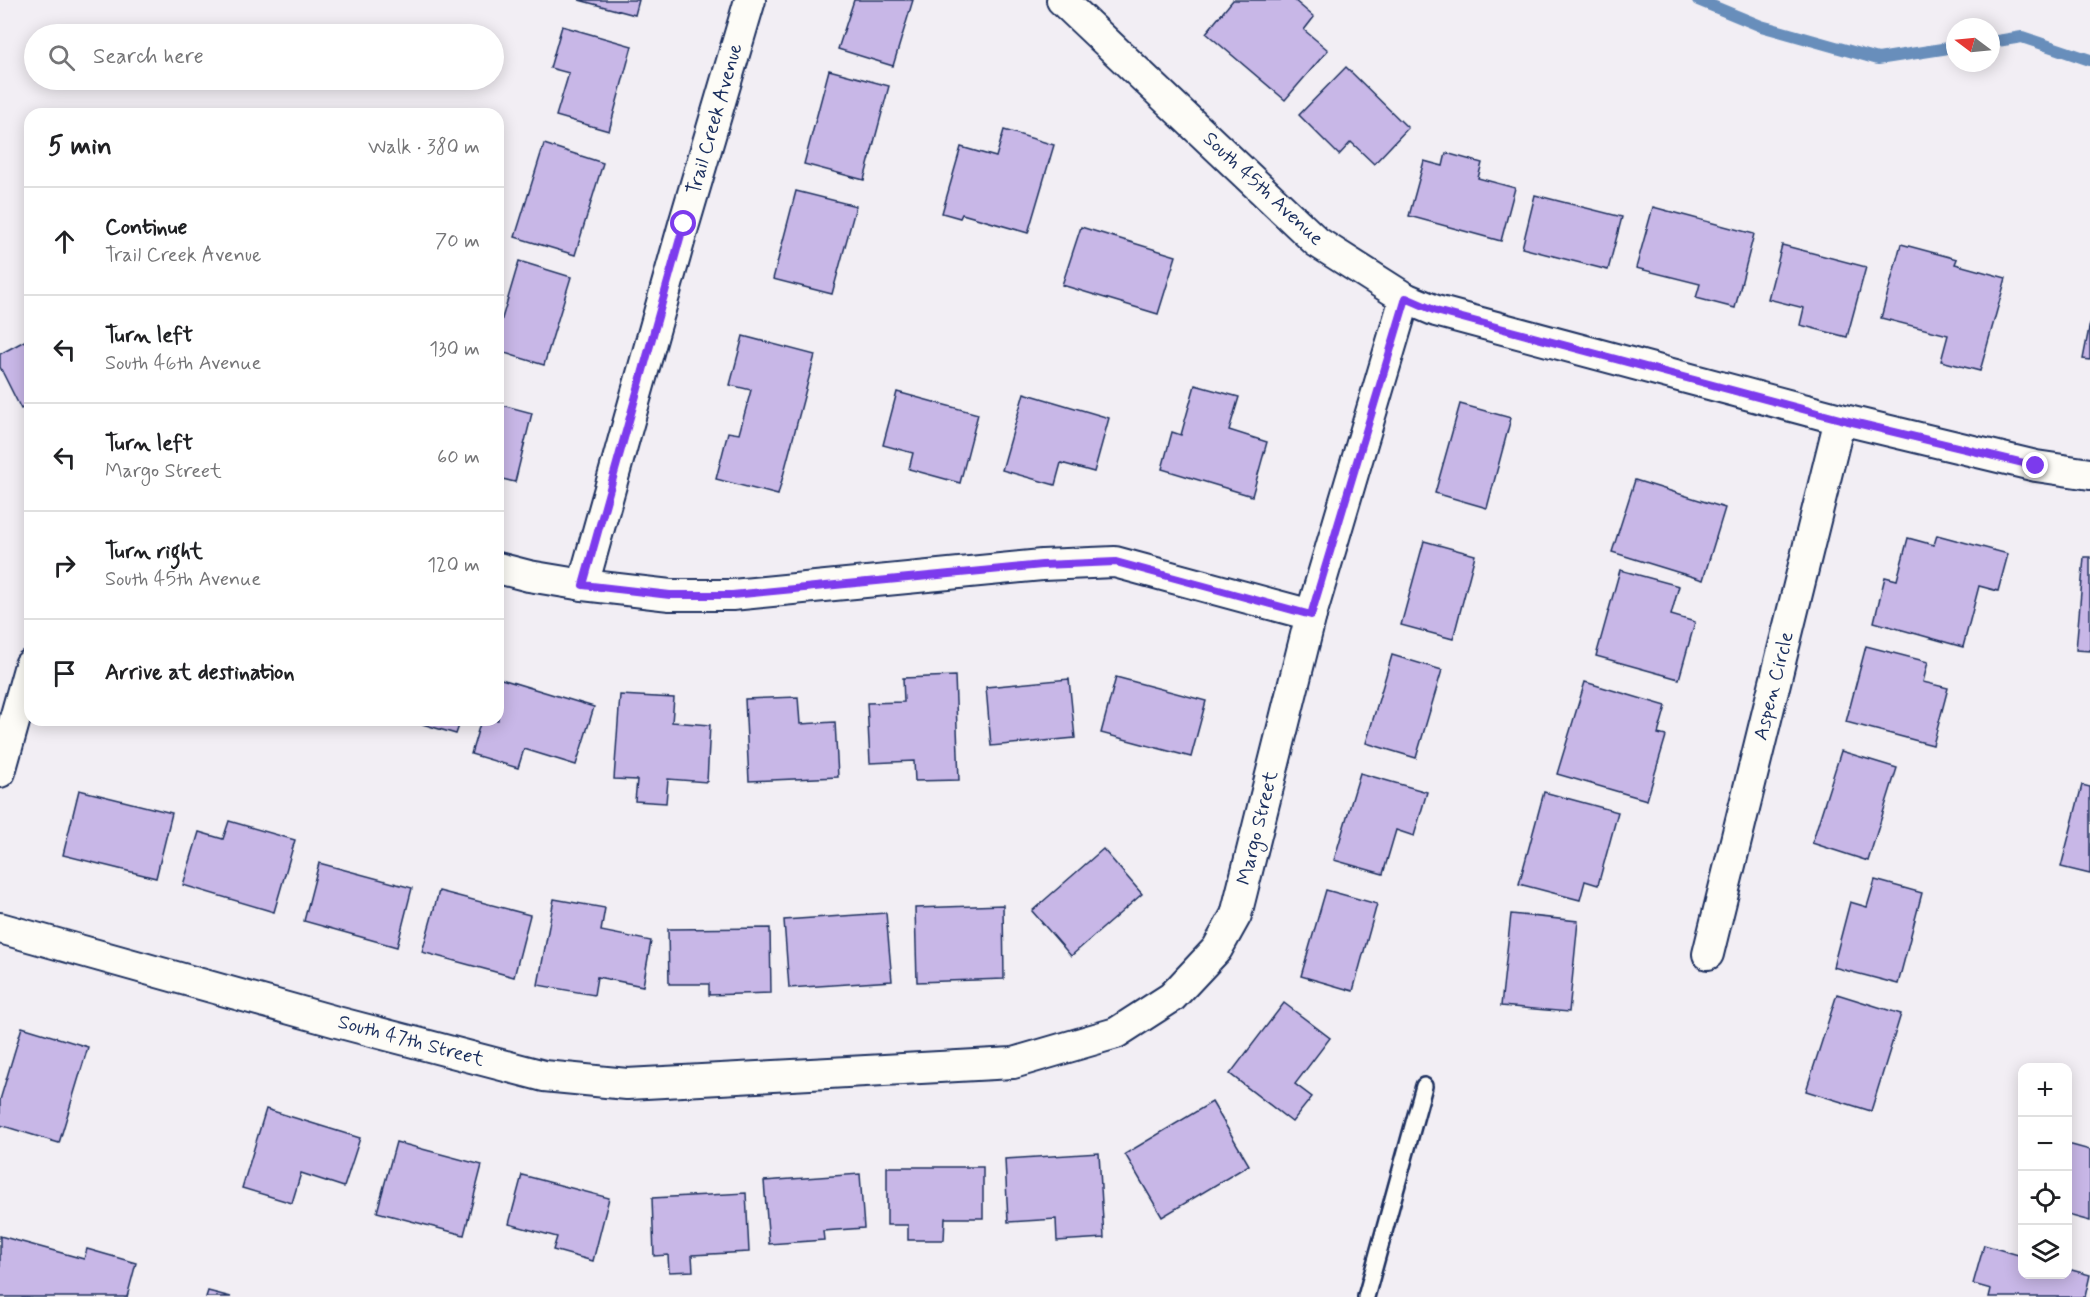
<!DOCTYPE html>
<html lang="en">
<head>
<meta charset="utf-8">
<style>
	:root { --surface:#fff; --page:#f6f6f6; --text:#202124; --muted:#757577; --line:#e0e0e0 }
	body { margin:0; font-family:Mynerve,sans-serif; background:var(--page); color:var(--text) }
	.controls { position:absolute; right:18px; bottom:18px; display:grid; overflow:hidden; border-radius:12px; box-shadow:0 3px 15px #0003 }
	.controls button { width:54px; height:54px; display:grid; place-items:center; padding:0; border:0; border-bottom:2px solid var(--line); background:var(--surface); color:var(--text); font:30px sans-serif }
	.compass { position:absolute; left:1946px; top:18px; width:54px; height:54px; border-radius:50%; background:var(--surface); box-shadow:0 3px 15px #0003; rotate:286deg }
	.stop { position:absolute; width:18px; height:18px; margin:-14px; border:4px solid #7c3aed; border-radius:50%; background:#fff }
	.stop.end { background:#7c3aed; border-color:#fff; box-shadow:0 2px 6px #0008 }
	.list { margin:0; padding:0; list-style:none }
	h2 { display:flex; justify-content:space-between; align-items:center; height:78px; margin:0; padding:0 24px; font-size:26px }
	h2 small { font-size:20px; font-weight:400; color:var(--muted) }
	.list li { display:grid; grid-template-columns:39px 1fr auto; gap:18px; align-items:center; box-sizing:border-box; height:108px; padding:0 24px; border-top:2px solid var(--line) }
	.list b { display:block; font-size:22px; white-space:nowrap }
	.list p { margin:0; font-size:20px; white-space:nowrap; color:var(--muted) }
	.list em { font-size:20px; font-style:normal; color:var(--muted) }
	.icon { flex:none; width:33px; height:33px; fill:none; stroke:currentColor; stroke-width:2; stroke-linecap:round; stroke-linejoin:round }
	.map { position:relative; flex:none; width:2090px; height:1297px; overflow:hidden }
	.search { position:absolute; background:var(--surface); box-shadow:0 3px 15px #0003; left:24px; top:24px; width:480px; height:66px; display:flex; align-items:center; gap:15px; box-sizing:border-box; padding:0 21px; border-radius:33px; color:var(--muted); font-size:22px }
	.panel { position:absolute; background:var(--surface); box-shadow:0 3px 15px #0003; left:24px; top:108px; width:480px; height:618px; border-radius:18px }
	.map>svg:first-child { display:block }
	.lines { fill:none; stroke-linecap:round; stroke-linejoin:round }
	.stream { stroke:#688ebb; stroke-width:12 }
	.building { fill:#c8b7e7; stroke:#1b2f5e; stroke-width:1.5 }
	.lane-casing { stroke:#1b2f5e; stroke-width:20 }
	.street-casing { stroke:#1b2f5e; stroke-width:34 }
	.lane { stroke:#fdfcf7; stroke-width:15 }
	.street { stroke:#fdfcf7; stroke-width:30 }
	.route { stroke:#7c3aed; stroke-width:8 }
	.labels { text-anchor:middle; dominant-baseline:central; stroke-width:4.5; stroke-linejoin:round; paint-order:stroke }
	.street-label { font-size:20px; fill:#1b2f5e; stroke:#fdfcf7 }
</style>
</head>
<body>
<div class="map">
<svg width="2090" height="1297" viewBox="0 0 2090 1297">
	<rect width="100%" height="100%" fill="#f2eef4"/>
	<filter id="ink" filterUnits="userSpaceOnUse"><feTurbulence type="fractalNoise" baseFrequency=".0167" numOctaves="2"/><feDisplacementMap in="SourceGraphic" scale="12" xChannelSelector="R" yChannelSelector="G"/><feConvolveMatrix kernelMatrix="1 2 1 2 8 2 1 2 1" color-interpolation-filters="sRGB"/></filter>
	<g filter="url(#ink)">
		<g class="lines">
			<!-- stream -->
			<g class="stream">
				<path d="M 1698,0 L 1761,26 L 1878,59 L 1955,47"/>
				<path d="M 1991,42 L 2022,37 L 2090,60"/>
			</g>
		</g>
		<!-- building -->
		<g class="building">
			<path d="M 579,0 L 639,0 L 635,15 Z"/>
			<path d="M 854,0 L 913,0 L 893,66 L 838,49 Z"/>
			<path d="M 1233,0 L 1294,0 L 1314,17 L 1304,30 L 1328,50 L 1285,100 L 1206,33 Z"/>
			<path d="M 562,26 L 632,46 L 609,131 L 556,116 L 569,73 L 550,68 Z"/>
			<path d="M 1346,67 L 1408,128 L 1374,164 L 1351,142 L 1339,155 L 1299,115 Z"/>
			<path d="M 829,70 L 889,86 L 864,180 L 804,164 Z"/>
			<path d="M 1004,130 L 1054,145 L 1028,233 L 962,214 L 960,218 L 942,213 L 961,147 L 996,157 Z"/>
			<path d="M 544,144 L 603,163 L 575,255 L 515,237 Z"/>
			<path d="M 1446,153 L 1482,163 L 1478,178 L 1515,188 L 1501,241 L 1409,216 L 1424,161 L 1443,166 Z"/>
			<path d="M 796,191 L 856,206 L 832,294 L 773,279 Z"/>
			<path d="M 1535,195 L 1622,217 L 1608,270 L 1522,248 Z"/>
			<path d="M 1653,207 L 1754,234 L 1735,308 L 1696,298 L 1700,284 L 1636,268 Z"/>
			<path d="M 1081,227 L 1176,256 L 1158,314 L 1062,285 Z"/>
			<path d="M 1901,244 L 1957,259 L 1955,264 L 2006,278 L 1980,371 L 1941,361 L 1948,335 L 1881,318 Z"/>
			<path d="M 1782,245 L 1866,267 L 1847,337 L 1800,325 L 1804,308 L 1768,299 Z"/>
			<path d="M 519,261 L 571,277 L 544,365 L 498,351 L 498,332 Z"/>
			<path d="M 2090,323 L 2090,360 L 2083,359 Z"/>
			<path d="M 743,336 L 815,355 L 778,495 L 716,479 L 728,432 L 739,434 L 751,390 L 730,385 Z"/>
			<path d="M 30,338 L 30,404 L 21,409 L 0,367 L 0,354 Z"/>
			<path d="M 1195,385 L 1239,397 L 1229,430 L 1267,442 L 1252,496 L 1162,469 L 1172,432 L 1181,435 Z"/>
			<path d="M 897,392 L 978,414 L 960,483 L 909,469 L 913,453 L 883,445 Z"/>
			<path d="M 1024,393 L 1109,418 L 1094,472 L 1061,463 L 1055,485 L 1002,470 Z"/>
			<path d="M 498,404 L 532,413 L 515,482 L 498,478 Z"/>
			<path d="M 1460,404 L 1511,418 L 1487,508 L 1435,493 Z"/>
			<path d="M 1635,480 L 1725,508 L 1703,580 L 1612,552 Z"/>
			<path d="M 1937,535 L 2008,554 L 1998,591 L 1979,586 L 1963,647 L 1874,622 L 1885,577 L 1897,580 L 1908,538 L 1934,545 Z"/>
			<path d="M 1424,541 L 1475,555 L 1453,639 L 1401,625 Z"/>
			<path d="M 2084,557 L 2090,557 L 2090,651 L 2076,650 Z"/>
			<path d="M 1620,570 L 1679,586 L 1671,615 L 1695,622 L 1679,679 L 1596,656 Z"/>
			<path d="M 1866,646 L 1928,662 L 1923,682 L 1948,688 L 1933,745 L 1846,722 Z"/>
			<path d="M 1392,655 L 1442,670 L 1416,758 L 1366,743 Z"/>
			<path d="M 955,676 L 959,780 L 915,781 L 914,761 L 870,763 L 867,703 L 904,702 L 903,678 Z"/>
			<path d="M 1116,677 L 1206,701 L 1191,757 L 1101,733 Z"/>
			<path d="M 498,678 L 594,707 L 576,765 L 524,749 L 518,768 L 471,754 L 481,720 L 498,720 Z"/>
			<path d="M 1069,679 L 1075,738 L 991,746 L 986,687 Z"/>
			<path d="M 1585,682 L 1666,706 L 1658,734 L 1666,736 L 1647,800 L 1557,774 Z"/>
			<path d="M 620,695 L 674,698 L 672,722 L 710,725 L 707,782 L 668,779 L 666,803 L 635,801 L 637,780 L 614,779 Z"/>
			<path d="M 798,697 L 800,724 L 835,722 L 838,777 L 749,781 L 745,699 Z"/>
			<path d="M 409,720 L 461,720 L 456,734 Z"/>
			<path d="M 1841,751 L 1897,768 L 1868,861 L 1812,843 Z"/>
			<path d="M 1360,773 L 1427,792 L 1414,836 L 1396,830 L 1383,874 L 1334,860 Z"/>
			<path d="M 2082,785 L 2090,787 L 2090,874 L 2061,867 Z"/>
			<path d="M 79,790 L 172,813 L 156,878 L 63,855 Z"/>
			<path d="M 1544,792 L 1618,812 L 1598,885 L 1585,881 L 1580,900 L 1519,884 Z"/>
			<path d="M 229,821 L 295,840 L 274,912 L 183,885 L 199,832 L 223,839 Z"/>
			<path d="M 1103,849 L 1142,894 L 1071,956 L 1032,911 Z"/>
			<path d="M 319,863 L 412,888 L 397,947 L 304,921 Z"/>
			<path d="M 1875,880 L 1922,893 L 1898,984 L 1833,967 L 1850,902 L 1867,907 Z"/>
			<path d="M 1326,890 L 1377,904 L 1353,991 L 1301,976 Z"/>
			<path d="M 439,891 L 530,915 L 514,977 L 422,952 Z"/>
			<path d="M 554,899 L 605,908 L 601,931 L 651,941 L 643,986 L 597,977 L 594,995 L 538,985 Z"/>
			<path d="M 1003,905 L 1004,979 L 917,982 L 915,908 Z"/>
			<path d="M 886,913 L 892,981 L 789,988 L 784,920 Z"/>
			<path d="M 1511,914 L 1578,921 L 1569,1012 L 1501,1006 Z"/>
			<path d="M 770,928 L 771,993 L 709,995 L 709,984 L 669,984 L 668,929 Z"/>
			<path d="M 1837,994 L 1901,1014 L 1871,1111 L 1806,1091 Z"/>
			<path d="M 1284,1003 L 1330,1038 L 1295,1084 L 1312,1097 L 1292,1122 L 1230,1074 Z"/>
			<path d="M 22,1027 L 88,1047 L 59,1143 L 0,1125 L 0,1100 Z"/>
			<path d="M 1212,1102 L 1249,1165 L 1162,1217 L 1125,1154 Z"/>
			<path d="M 266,1109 L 360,1138 L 344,1187 L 301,1173 L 292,1203 L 242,1188 Z"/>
			<path d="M 396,1142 L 482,1165 L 464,1235 L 377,1212 Z"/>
			<path d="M 2068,1144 L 2090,1150 L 2090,1221 L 2068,1215 Z"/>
			<path d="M 1099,1153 L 1104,1238 L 1057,1241 L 1056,1219 L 1008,1222 L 1005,1159 Z"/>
			<path d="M 887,1167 L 983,1167 L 983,1218 L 945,1218 L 944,1240 L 908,1240 L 908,1225 L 887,1225 Z"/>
			<path d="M 860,1174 L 864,1228 L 823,1231 L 824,1240 L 769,1244 L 764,1181 Z"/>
			<path d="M 522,1175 L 609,1198 L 593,1261 L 553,1250 L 557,1237 L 509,1224 Z"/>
			<path d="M 746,1193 L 749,1252 L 692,1255 L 693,1271 L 669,1272 L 668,1255 L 654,1256 L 652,1198 Z"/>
			<path d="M 0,1236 L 84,1259 L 87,1249 L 136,1263 L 127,1297 L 0,1297 Z"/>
			<path d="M 1984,1245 L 2022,1256 L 2022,1274 L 2068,1274 L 2068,1269 L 2090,1275 L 2085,1297 L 1989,1297 L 1991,1289 L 1973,1284 Z"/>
			<path d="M 208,1291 L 231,1297 L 206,1297 Z"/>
		</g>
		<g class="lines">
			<!-- lane casing -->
			<g class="lane-casing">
				<path id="lane" d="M 1366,1297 L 1424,1086"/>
			</g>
			<!-- street casing -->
			<g class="street-casing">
				<g id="street">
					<path d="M 1062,0 L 1317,242 L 1405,298 L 1436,311 L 1840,419 L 2036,466 L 2090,474"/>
					<path d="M 498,568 L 529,576 L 583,585 L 670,595 L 732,595 L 1042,565 L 1115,562 L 1311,615"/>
					<path d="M 583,585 L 684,224 L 750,0"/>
					<path d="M 0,772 L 30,665"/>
					<path d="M 0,928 L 337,1022 L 544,1076 L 627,1084 L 1013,1063 L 1116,1033 L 1172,997 L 1217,949 L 1236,915 L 1311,615 L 1405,298"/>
					<path d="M 1708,954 L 1840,419"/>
				</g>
			</g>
			<!-- lane -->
			<use href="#lane" class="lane"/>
			<!-- street -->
			<use href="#street" class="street"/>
		</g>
	</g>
	<g class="lines" filter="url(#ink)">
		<!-- route -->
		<path class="route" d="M 684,224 L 583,585 L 670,595 L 732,595 L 1042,565 L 1116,562 L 1311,615 L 1406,298 L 1436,311 L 1840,419 L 2036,466"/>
	</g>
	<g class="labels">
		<!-- street labels -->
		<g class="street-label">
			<text transform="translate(715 119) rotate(-74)">Trail Creek Avenue</text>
			<text transform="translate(1263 189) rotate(43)">South 45th Avenue</text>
			<text transform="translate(1774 686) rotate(-76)">Aspen Circle</text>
			<text transform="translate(1258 828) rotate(-76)">Margo Street</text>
			<text transform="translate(411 1041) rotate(15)">South 47th Street</text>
		</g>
	</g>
</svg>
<div class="controls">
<button>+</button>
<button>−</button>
<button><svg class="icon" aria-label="locate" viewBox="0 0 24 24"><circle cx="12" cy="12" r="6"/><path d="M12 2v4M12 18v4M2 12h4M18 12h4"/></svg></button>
<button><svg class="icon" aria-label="layers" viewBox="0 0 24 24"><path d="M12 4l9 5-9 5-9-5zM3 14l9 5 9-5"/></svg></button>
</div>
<svg class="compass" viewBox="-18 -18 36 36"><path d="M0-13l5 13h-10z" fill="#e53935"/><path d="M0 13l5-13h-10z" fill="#757577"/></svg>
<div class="stop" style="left:684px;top:224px"></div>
<div class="stop end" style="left:2036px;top:466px"></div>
<div class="search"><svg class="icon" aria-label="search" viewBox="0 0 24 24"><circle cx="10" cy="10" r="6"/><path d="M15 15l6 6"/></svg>Search here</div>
<section class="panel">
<h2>5 min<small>Walk · 380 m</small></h2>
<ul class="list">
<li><svg class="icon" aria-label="ahead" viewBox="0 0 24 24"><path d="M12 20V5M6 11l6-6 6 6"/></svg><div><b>Continue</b><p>Trail Creek Avenue</p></div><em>70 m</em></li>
<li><svg class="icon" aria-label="left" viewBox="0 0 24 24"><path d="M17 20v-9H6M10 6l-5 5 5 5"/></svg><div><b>Turn left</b><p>South 46th Avenue</p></div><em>130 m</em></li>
<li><svg class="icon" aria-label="left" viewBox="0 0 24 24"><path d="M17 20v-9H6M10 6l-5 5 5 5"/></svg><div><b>Turn left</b><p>Margo Street</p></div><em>60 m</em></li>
<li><svg class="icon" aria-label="right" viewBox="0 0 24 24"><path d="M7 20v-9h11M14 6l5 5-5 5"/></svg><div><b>Turn right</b><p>South 45th Avenue</p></div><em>120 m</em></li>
<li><svg class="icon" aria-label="arrive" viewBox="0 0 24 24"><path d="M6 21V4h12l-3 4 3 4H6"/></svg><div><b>Arrive at destination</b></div></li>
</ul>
</section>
</div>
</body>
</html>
